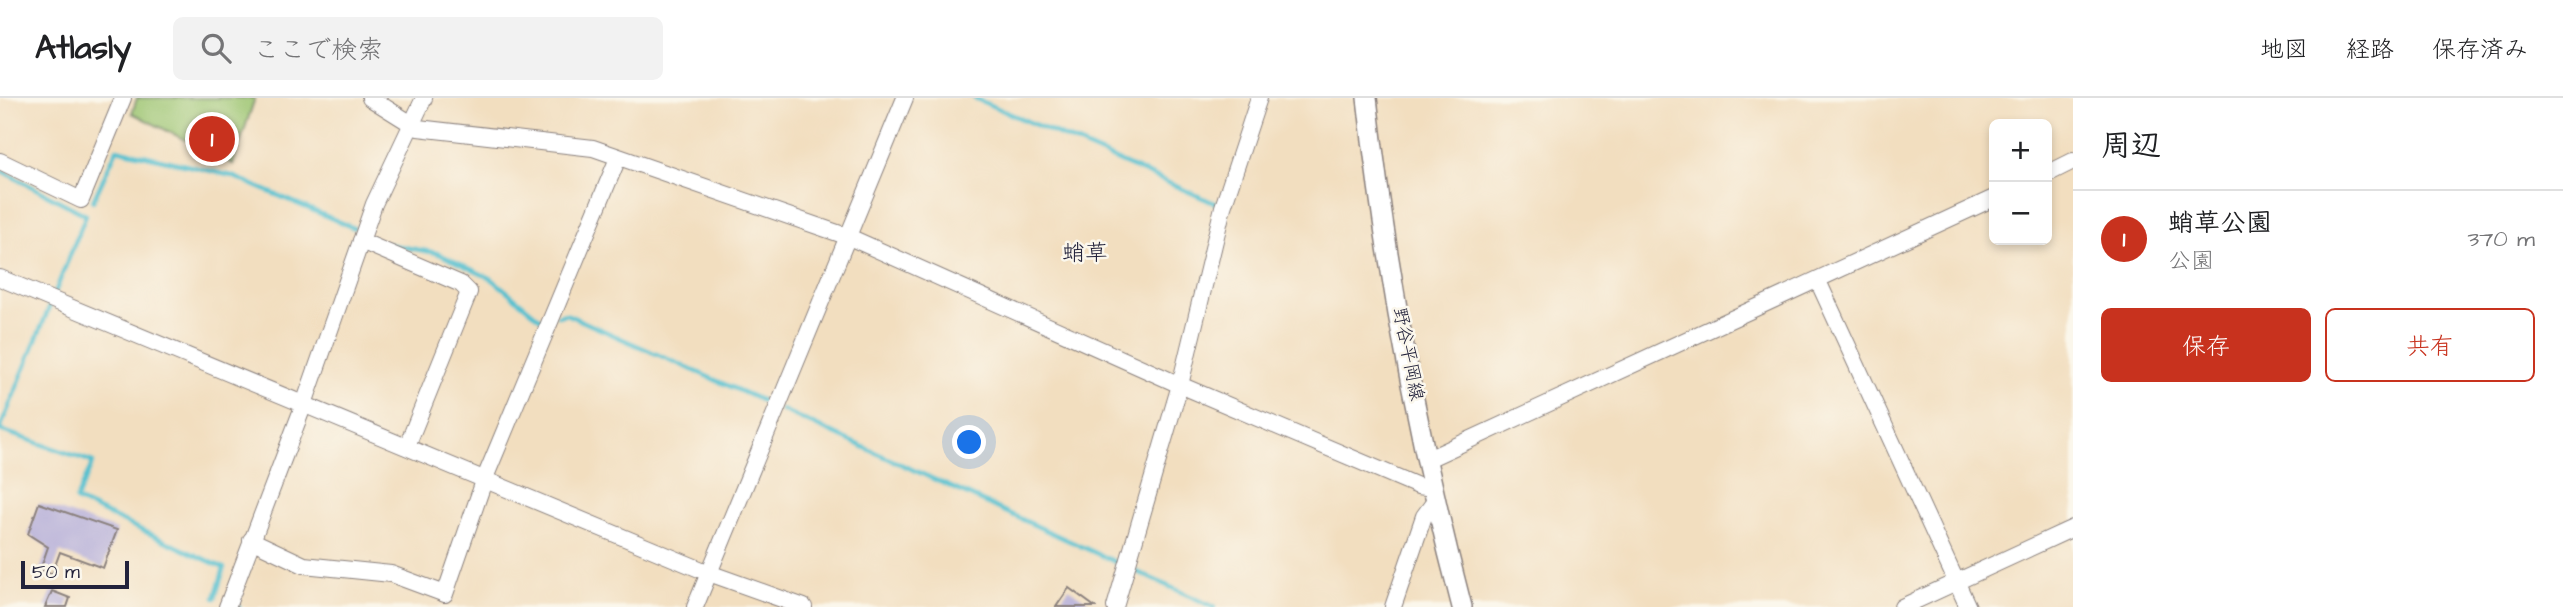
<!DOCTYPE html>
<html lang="ja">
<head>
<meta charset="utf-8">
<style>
	:root { --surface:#fff; --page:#f2f2f2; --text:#202124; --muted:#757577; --line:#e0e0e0; --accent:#c8321e }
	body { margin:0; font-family:"Architects Daughter","Klee One",sans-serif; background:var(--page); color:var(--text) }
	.controls { position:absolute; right:21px; top:21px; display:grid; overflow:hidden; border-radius:10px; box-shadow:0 4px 10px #0003 }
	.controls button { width:63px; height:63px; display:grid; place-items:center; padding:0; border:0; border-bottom:2px solid var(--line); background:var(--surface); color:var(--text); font:35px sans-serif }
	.scale { position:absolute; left:21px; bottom:18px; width:108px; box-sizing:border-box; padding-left:7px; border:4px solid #22223b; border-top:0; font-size:19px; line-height:24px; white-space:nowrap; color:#22223b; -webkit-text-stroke:5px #fbf7ec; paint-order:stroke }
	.you { position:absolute; left:970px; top:345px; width:24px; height:24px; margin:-18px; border:5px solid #fff; border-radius:50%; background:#1a73e8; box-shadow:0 0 0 10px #1a73e833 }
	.badge { display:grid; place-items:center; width:46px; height:46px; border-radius:50%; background:var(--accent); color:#fff; font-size:23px; font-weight:700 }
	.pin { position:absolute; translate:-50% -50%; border:4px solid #fff; box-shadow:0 2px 7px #0006 }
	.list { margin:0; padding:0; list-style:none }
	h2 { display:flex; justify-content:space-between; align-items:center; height:91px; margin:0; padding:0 28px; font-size:30px }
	h2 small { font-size:23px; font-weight:400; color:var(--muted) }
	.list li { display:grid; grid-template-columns:46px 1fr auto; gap:21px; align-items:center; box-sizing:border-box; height:98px; padding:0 28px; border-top:2px solid var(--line) }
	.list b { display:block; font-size:26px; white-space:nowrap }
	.list p { margin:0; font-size:23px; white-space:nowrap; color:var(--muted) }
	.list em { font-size:23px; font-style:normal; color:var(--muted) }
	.actions { display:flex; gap:14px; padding:21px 28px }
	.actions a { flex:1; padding:16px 0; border:2px solid var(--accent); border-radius:10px; text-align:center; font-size:24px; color:var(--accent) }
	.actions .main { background:var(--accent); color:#fff }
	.icon { flex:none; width:38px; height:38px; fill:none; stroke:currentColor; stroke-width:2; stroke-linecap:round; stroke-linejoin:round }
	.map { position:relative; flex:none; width:2073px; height:509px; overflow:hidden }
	header { display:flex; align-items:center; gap:42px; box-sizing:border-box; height:98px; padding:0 35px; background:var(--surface); border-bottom:2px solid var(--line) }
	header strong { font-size:33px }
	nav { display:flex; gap:38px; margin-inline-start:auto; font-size:24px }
	.search { width:490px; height:63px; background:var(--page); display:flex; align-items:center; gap:18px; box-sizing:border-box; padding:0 24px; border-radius:10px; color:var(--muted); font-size:26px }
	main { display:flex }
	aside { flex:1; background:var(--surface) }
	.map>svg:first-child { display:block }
	.green { fill:#9bc470; stroke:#5e7356; stroke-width:2 }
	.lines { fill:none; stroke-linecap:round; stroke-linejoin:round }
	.stream { stroke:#54c0cf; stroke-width:4.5 }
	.building { fill:#b2abd7 }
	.minor-casing { stroke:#8a807d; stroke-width:18 }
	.major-casing { stroke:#8a807d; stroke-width:22 }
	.minor { stroke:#fff; stroke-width:16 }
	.major { stroke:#fff; stroke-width:19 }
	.labels { text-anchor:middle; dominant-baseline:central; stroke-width:5; stroke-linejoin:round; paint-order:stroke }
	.street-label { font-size:19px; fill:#22223b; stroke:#fbf7ec }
	.quarter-label { font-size:23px; fill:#22223b; stroke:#fbf7ec }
</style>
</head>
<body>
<header>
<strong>Atlasly</strong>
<div class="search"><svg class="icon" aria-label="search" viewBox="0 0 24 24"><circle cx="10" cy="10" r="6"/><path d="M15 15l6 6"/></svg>ここで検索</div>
<nav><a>地図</a><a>経路</a><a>保存済み</a></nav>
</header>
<main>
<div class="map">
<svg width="2073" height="509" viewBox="0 0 2073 509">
	<rect width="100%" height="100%" fill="#fbf7ec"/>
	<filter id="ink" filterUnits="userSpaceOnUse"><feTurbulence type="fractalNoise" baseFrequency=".0143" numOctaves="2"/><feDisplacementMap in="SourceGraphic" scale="14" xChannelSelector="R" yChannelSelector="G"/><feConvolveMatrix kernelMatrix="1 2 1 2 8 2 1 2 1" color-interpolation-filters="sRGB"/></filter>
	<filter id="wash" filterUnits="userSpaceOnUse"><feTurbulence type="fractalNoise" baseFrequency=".00686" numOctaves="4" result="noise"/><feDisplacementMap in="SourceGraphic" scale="28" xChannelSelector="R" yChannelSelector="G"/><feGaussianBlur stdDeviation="1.57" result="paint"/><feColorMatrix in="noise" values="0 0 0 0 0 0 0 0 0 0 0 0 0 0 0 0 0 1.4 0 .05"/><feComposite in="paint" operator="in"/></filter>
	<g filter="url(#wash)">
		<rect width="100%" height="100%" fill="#f2debf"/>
		<!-- green -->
		<path class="green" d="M 137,0 L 255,0 L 233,66 L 132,15 Z"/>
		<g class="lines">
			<!-- stream -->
			<g class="stream">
				<path d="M 974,0 L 1219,107"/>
				<path d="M 0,72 L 86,117 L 54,197"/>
				<path d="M 93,103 L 117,51 L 232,78 L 354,130"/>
				<path d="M 387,146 L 437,155 L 492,181 L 542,222 L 546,221"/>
				<path d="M 558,218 L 566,216 L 774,308"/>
				<path d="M 782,312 L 1214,509"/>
				<path d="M 0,331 L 51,205"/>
				<path d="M 0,332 L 93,364 L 76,402 L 224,470 L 215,500"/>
				<path d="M 237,508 L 239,509"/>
			</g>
		</g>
		<g id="blocks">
			<!-- building -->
			<g class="building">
				<path d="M 39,405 L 117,432 L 103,470 L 60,454 L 52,476 L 40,472 L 48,449 L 28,436 Z"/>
				<path d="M 1069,490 L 1095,509 L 1056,509 Z"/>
				<path d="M 52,493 L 70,500 L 67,509 L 45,509 Z"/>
			</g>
		</g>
	</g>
	<g filter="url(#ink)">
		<use href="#blocks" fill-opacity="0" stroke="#8a807d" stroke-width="2"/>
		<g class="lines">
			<!-- minor casing -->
			<g class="minor-casing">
				<g id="minor">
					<path d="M 370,0 L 418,30 L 593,50 L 849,139 L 1180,287 L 1418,388 L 1434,390"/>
					<path d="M 0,63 L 81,102 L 123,0"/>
					<path d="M 2047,76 L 2073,63"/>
					<path d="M 361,143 L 461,186 L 469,194 L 407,348"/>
					<path d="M 0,180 L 709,475 L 804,509"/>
					<path d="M 1818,183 L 1968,509"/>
					<path d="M 1428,361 L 1994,100"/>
					<path d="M 251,442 L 304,467 L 391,476 L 445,496 L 485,380 L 618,60"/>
					<path d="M 227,509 L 304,306 L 374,106 L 424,0"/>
					<path d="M 695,509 L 905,0"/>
					<path d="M 1115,509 L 1180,287 L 1223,109 L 1259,0"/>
					<path d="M 1393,509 L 1424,418 L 1435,403"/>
					<path d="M 1902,509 L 2073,430"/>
				</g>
			</g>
			<!-- major casing -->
			<g class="major-casing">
				<path id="major" d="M 1367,0 C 1386,168 1419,346 1462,509"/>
			</g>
			<!-- minor -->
			<use href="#minor" class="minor"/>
			<!-- major -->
			<use href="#major" class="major"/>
		</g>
	</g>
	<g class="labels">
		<!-- street labels -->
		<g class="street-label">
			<text transform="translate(1408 256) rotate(79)">野谷平岡線</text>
		</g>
		<!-- quarter labels -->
		<g class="quarter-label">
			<text x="1085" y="155">蛸草</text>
		</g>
	</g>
</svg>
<div class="controls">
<button>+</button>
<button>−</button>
</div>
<div class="scale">50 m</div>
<div class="you"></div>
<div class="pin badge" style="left:212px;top:41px">1</div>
</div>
<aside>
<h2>周辺<small></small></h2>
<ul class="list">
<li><span class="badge">1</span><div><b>蛸草公園</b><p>公園</p></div><em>370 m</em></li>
</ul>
<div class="actions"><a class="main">保存</a><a>共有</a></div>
</aside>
</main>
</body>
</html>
